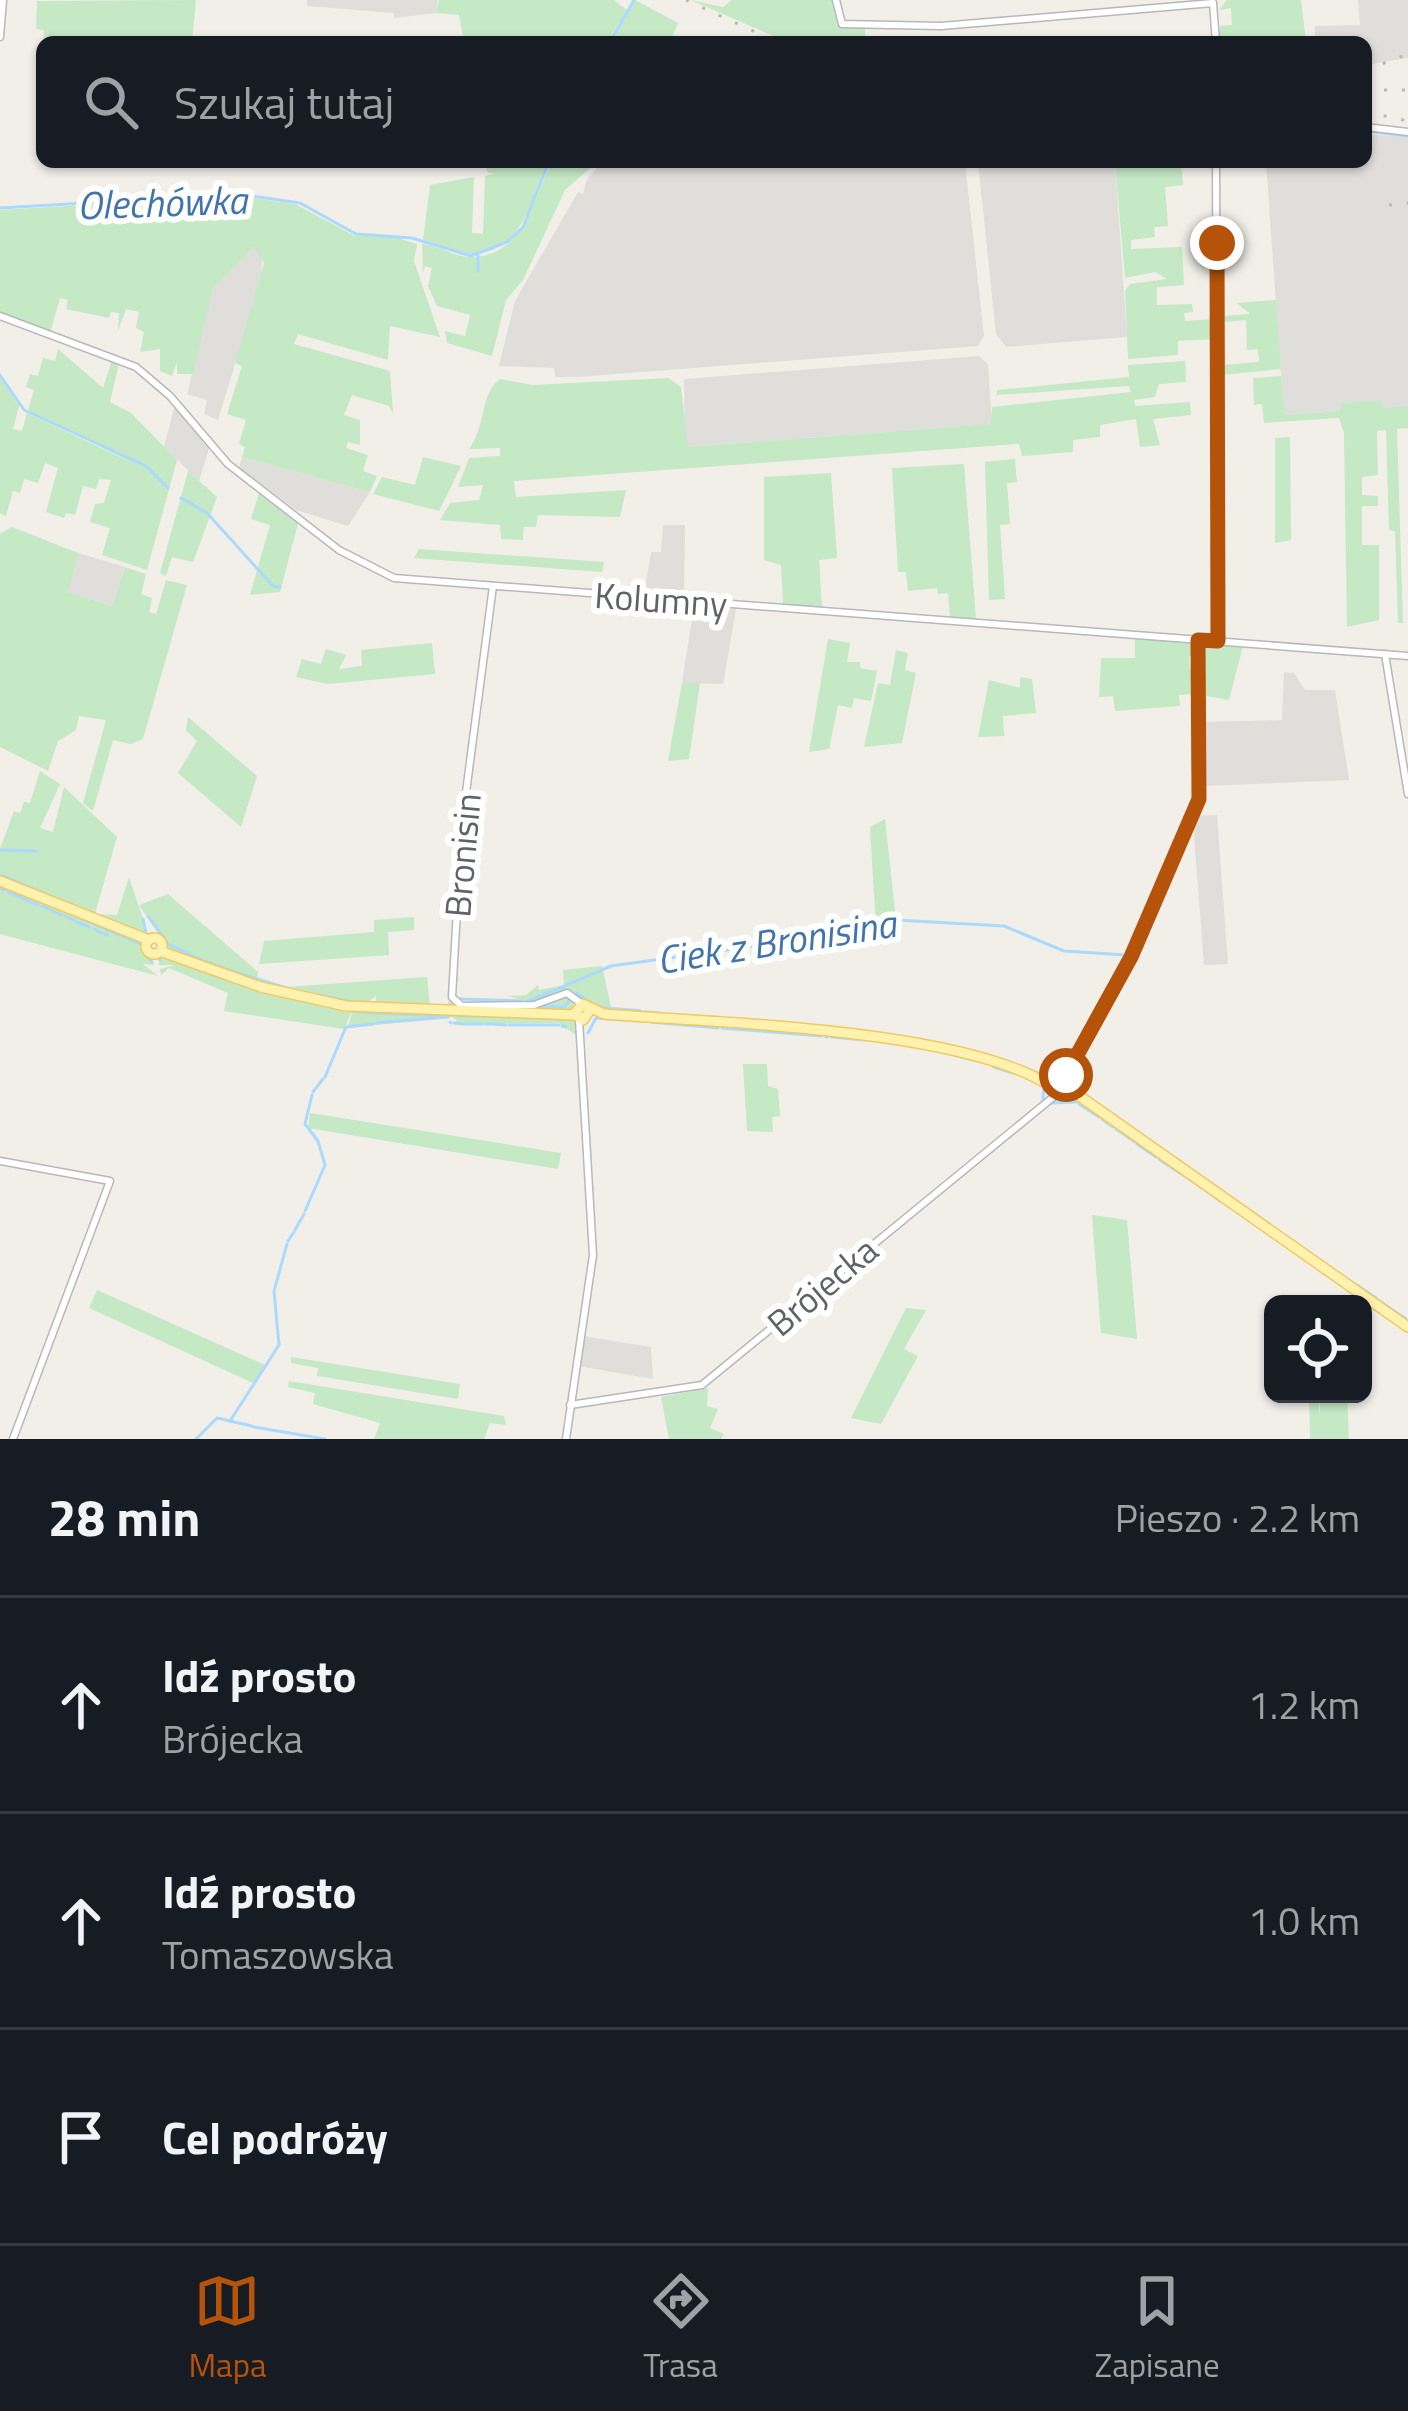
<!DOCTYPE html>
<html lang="pl">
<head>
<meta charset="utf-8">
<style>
	:root { --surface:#171b24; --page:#20242c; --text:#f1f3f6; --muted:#9ea1a6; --line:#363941; --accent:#b45309 }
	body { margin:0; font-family:"Titillium Web",sans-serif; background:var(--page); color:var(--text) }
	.controls { position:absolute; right:36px; bottom:36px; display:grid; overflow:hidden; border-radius:18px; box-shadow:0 3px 9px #0004 }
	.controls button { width:108px; height:108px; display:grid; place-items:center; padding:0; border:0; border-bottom:3px solid var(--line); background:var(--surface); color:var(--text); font:60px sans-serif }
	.stop { position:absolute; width:36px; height:36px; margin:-27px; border:9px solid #b45309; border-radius:50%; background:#fff }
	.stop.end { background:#b45309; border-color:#fff; box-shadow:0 3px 12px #0008 }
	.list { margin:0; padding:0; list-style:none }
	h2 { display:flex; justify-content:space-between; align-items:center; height:156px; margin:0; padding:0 48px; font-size:51px }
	h2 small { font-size:39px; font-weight:400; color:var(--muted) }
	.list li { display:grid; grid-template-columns:78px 1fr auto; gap:36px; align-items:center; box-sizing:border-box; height:216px; padding:0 48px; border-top:3px solid var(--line) }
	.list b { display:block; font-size:45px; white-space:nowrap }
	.list p { margin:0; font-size:39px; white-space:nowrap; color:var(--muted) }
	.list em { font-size:39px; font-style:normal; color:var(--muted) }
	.icon { flex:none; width:66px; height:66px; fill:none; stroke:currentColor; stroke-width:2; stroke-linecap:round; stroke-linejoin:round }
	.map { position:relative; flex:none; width:1408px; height:1439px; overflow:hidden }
	.search { position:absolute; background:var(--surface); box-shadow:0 3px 9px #0004; left:36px; right:36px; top:36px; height:132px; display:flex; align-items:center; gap:30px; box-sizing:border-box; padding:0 42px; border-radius:18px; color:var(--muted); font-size:45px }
	.sheet { height:804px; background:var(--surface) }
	nav { display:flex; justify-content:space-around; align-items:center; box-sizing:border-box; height:168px; border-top:3px solid var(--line); background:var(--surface); font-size:33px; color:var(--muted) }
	nav a { display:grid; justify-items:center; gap:6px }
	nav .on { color:var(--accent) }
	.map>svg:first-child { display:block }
	.industrial { fill:#e0deda }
	.green { fill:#c5e8c5 }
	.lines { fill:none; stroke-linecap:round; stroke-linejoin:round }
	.stream { stroke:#aadaff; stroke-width:3 }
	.minor-casing { stroke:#b5b8bc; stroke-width:9 }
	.major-casing { stroke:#f2c960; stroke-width:12 }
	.minor { stroke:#fff; stroke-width:6 }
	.major { stroke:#fff2af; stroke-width:9 }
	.rail { stroke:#b6b7b8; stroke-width:3; stroke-dasharray:3 15; stroke-linecap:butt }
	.route { stroke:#b45309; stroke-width:15 }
	.labels { text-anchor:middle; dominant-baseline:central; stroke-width:12; stroke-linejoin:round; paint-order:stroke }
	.street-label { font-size:36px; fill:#5f6368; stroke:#fff }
	.water-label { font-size:39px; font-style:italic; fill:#4174aa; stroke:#fff }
</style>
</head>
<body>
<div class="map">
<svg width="1408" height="1439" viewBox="0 0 1408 1439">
	<rect width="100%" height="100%" fill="#f1efe8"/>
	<!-- industrial -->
	<g class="industrial">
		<path d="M 307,0 L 438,0 L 436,13 L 394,18 L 394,13 L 307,6 Z"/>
		<path d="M 1358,0 L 1408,0 L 1408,58 L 1366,65 L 1366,42 L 1315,42 L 1315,26 L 1360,25 Z"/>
		<path d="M 1366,134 L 1408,137 L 1408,406 L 1381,408 L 1379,400 L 1342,403 L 1341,411 L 1284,415 L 1266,162 L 1366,162 Z"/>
		<path d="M 603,162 L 965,162 L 984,336 L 978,346 L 577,377 L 555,377 L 554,368 L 499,366 L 515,301 L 578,192 L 583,194 L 587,179 Z"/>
		<path d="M 978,162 L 1115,162 L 1127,337 L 1006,347 L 996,334 Z"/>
		<path d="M 254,247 L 262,257 L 261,279 L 218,420 L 204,414 L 207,400 L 187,394 L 213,288 Z"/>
		<path d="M 979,356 L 988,364 L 992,424 L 688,447 L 685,443 L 684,379 Z"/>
		<path d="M 175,405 L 209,449 L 199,481 L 164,447 Z"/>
		<path d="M 242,457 L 370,492 L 348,526 L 296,510 L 239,468 Z"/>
		<path d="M 663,525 L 685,525 L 684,598 L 644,595 L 651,552 L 661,552 Z"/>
		<path d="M 78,553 L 125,567 L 114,606 L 67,592 Z"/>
		<path d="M 694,606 L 736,609 L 723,684 L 682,683 Z"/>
		<path d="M 1284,672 L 1294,673 L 1305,690 L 1335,690 L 1349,780 L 1204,786 L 1203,722 L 1282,720 Z"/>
		<path d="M 1217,815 L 1228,964 L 1204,965 L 1193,823 L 1195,816 Z"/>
		<path d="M 583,1336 L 651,1347 L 653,1379 L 578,1366 Z"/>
	</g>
	<!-- green -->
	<g class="green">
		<path d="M 196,0 L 192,42 L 43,42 L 44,30 L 36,29 L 37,1 Z"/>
		<path d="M 439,0 L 614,0 L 627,10 L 607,42 L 464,42 L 459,15 L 436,13 Z"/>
		<path d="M 635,0 L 678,23 L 670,42 L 612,42 Z"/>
		<path d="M 691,0 L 723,7 L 732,0 L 834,0 L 837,25 L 865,28 L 865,42 L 787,42 Z"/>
		<path d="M 1227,0 L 1301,0 L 1306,42 L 1220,42 L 1220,26 L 1232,25 L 1231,8 L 1219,10 Z"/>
		<path d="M 485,162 L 549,162 C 531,198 523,254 470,254 C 456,254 437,243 423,240 L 430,185 L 474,177 L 472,233 L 483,234 L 485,176 L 495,173 L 488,173 Z"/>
		<path d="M 552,162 L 597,162 L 565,190 L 523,280 L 506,300 L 492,356 L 447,343 L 445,331 L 465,336 L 470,315 L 437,306 L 428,286 L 432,268 L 425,266 L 423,273 L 422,244 C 437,245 453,256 468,257 C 523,259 533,199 552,162 Z"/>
		<path d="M 1115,162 L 1181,162 L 1183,185 L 1165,187 L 1168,226 L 1154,227 L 1155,237 L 1131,240 L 1131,249 L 1182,247 L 1184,285 L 1157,287 L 1157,305 L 1192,304 L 1193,312 L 1184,313 L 1185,321 L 1214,319 L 1215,339 L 1178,341 L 1178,355 L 1128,359 L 1125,291 L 1130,284 L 1167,279 L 1155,272 L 1125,278 Z"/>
		<path d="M 240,196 L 295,204 L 355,236 L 391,236 L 417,244 L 414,261 L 440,337 L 390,326 L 388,360 L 298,334 L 294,344 L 390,371 L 393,414 L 389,406 L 352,395 L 344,415 L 360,420 L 360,445 L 348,442 L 346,448 L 368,455 L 363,471 L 377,476 L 370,492 L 242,457 L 245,447 L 239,444 L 246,420 L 227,414 L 242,366 L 235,363 L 264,263 L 254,247 L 213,288 L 193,374 L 177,374 L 177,362 L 172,376 L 160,371 L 160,349 L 140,352 L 144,332 L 136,328 L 139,312 L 126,309 L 118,331 L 119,313 L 111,312 L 109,318 L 66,309 L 68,300 L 60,298 L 50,333 L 0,315 L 0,210 Z"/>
		<path d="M 1276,300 L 1281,369 L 1221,375 L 1222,365 L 1259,362 L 1258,349 L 1247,350 L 1246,320 L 1222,322 L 1222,316 L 1250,314 L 1237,303 Z"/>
		<path d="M 58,349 L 103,388 L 112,360 L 119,363 L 110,402 L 131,413 L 177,460 L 147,570 L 102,555 L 110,528 L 90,522 L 95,504 L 104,503 L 111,480 L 99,479 L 96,489 L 83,486 L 75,515 L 66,513 L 64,518 L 46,512 L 58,468 L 45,463 L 38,483 L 24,479 L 20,493 L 13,491 L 6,516 L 0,513 L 0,377 L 19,406 L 13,429 L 22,431 L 27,413 L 137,465 L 28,411 L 34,390 L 26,387 L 30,374 L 38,376 L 43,358 L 55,361 Z"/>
		<path d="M 1185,361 L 1186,382 L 1159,384 L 1155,397 L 1134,400 L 1135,406 L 1190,402 L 1191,415 L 1153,419 L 1160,445 L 1140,447 L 1136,419 L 1100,425 L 1100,437 L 1073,440 L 1073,452 L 1022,456 L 1019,444 L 514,481 L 516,497 L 626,490 L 620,517 L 538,515 L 536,527 L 524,527 L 523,540 L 501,539 L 500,525 L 440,520 L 450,503 L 479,500 L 483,485 L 458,487 L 469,458 L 500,456 L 500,448 L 469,449 C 486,427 480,393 500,379 L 533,385 L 668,378 L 681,387 L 688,447 L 991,424 L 992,407 L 1131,392 L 1129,386 L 996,395 L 997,390 L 1129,377 L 1128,365 Z"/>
		<path d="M 1281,376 L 1285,415 L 1340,411 L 1341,403 L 1380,400 L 1381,408 L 1408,406 L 1408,428 L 1397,429 L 1403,623 L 1398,623 L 1395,531 L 1389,530 L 1386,430 L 1377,431 L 1378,475 L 1362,477 L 1362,495 L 1378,496 L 1378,506 L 1362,506 L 1362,545 L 1379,545 L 1379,620 L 1347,627 L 1344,433 L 1339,418 L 1264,423 L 1262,404 L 1254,405 L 1253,378 Z"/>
		<path d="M 1290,437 L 1291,540 L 1275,543 L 1275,438 Z"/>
		<path d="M 423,457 L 461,466 L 439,511 L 373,494 L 382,477 L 415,485 Z"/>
		<path d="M 1015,459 L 1017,482 L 1007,483 L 1010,524 L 1000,525 L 1005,599 L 989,600 L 985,462 Z"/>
		<path d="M 964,464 L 976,619 L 950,617 L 948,593 L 938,594 L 937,588 L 908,591 L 906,572 L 898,572 L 892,468 Z"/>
		<path d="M 188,471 L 217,497 L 193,562 L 172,557 L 166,576 L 160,573 Z"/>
		<path d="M 831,473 L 837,558 L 819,560 L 822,608 L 783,605 L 781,565 L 764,560 L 764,477 Z"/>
		<path d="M 260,489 L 299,520 L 280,592 L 250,595 L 270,525 L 251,519 Z"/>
		<path d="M 12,527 L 78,553 L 68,592 L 113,606 L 125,567 L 146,574 L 141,594 L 152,598 L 149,612 L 156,614 L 166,580 L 187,585 L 143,739 L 131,744 L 113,740 L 93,811 L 83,803 L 106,720 L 79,716 L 76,730 L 58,741 L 48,771 L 0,747 L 0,534 Z"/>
		<path d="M 419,549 L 604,562 L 602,572 L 414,558 Z"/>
		<path d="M 1135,638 L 1197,644 L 1197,655 L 1189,656 L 1190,670 L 1198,670 L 1198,694 L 1179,695 L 1180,706 L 1115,711 L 1113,696 L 1099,697 L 1101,658 L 1135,658 Z"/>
		<path d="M 828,639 L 850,643 L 847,662 L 860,662 L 860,668 L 877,671 L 871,701 L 854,698 L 852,708 L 838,705 L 829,749 L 809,752 Z"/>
		<path d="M 432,643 L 435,674 L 328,684 L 296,677 L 302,659 L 321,664 L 326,649 L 346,655 L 339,669 L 362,666 L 361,650 Z"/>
		<path d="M 1201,644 L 1243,646 L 1229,700 L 1201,695 Z"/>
		<path d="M 896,650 L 908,653 L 905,670 L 916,673 L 902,743 L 864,747 L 878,683 L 890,685 Z"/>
		<path d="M 1020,677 L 1032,679 L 1036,713 L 1003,716 L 1004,736 L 978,737 L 989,680 L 1020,688 Z"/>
		<path d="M 682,683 L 700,683 L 689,759 L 668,761 Z"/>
		<path d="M 188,717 L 257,776 L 241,827 L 178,773 L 197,741 L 186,730 Z"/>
		<path d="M 40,771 L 60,784 L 40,828 L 53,832 L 64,787 L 117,837 L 95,914 L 117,915 L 129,877 L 149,937 L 0,879 L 0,849 L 14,811 L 20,813 L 24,802 L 30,803 Z"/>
		<path d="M 885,819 L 896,920 L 894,927 L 876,929 L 870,827 Z"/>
		<path d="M 0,883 L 137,942 L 154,965 L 143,964 L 158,976 L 0,934 Z"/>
		<path d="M 168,894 L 258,972 L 257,978 L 286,987 L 427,977 L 430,1007 L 448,1005 L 449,999 C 475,1021 536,1005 566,995 L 575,1006 L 571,1010 L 376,1007 L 376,996 L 369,1001 L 373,1007 L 265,986 L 169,949 L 139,905 Z"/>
		<path d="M 414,917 L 414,930 L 388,932 L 389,955 L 259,964 L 264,941 L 374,932 L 374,920 Z"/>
		<path d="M 160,953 L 230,979 L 374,1012 L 570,1017 L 580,1023 L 580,1038 L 559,1023 L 453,1024 L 457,1021 L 452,1017 L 348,1028 L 353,1009 L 344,1029 L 224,1011 L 228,993 L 169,968 L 161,975 L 160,969 L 175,965 L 159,965 Z"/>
		<path d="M 602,966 L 611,1007 L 641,1009 L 640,1015 L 600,1012 L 569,989 L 533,1003 L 508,996 L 526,995 L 538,985 L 539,990 L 564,985 L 563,970 Z"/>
		<path d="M 743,1064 L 767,1064 L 768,1086 L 778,1089 L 780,1116 L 772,1117 L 773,1132 L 747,1131 Z"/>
		<path d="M 310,1113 L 561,1153 L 558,1169 L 308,1128 Z"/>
		<path d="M 1092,1215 L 1127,1220 L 1137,1339 L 1101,1333 Z"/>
		<path d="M 97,1290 L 265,1365 L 253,1383 L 89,1308 Z"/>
		<path d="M 906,1308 L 926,1310 L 904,1349 L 918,1356 L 881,1424 L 851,1418 Z"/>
		<path d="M 291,1357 L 460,1384 L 458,1399 L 317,1376 L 318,1368 L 291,1363 Z"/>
		<path d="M 289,1381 L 504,1416 L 506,1425 L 490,1423 L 484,1439 L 374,1439 L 380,1423 L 313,1404 L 315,1393 L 288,1387 Z"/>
		<path d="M 708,1388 L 707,1406 L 718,1409 L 710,1428 L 724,1434 L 721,1439 L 669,1439 L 661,1397 Z"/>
		<path d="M 1309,1394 L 1318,1394 L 1320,1419 L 1320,1394 L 1347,1394 L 1349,1439 L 1310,1439 Z"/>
	</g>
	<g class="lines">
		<!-- stream -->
		<g class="stream">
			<path d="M 610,42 L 634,0"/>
			<path d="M 1366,131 L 1408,136"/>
			<path d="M 0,208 L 239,194 L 300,203 L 356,234 L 412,238 L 471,256 L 507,242 L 523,227 L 549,162"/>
			<path d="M 478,255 L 478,271"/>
			<path d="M 0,375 L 24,410 L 146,466 L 168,488"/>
			<path d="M 181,498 L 207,513 L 273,586 L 280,587"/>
			<path d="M 0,850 L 37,851"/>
			<path d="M 0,875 L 59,900"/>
			<path d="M 0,888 L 4,890"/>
			<path d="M 8,892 L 38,905"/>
			<path d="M 42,906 L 62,915"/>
			<path d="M 69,913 L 141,944 L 152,962"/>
			<path d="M 65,916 L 74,920"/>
			<path d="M 148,916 L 168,944 L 202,960"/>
			<path d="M 143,919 L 146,934"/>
			<path d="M 77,922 L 89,927"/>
			<path d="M 94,929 L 102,933"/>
			<path d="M 104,934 L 107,935"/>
			<path d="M 158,956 L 160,960"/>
			<path d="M 204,961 L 223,968"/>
			<path d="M 226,969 L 293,990"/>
			<path d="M 567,985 L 611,966 L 892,927 L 896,920 L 1004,926 L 1064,951 L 1126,955"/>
			<path d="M 577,993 L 590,1003"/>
			<path d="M 319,995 L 348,1001"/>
			<path d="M 459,999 L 522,1001"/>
			<path d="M 528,1001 L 565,986"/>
			<path d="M 540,1006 L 564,1007 L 571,998"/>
			<path d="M 604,1008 L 640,1011"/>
			<path d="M 358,1011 L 372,1013"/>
			<path d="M 644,1012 L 660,1013"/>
			<path d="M 376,1013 L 443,1016"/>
			<path d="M 458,1016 L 495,1016"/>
			<path d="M 450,1022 L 451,1023"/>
			<path d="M 651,1022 L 718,1028"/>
			<path d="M 376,1023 L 448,1017"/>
			<path d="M 454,1023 L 462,1024"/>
			<path d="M 464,1024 L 482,1024"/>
			<path d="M 485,1024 L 489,1024"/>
			<path d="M 491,1024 L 506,1025"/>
			<path d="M 509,1025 L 559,1025"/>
			<path d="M 562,1026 L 566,1027"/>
			<path d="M 722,1028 L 822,1036"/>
			<path d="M 588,1033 L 596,1018 L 624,1020"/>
			<path d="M 826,1037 L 827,1037"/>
			<path d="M 831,1037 L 865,1040"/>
			<path d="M 954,1055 L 973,1060"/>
			<path d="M 994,1067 L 1013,1073"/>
			<path d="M 1022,1067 L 1046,1076"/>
			<path d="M 325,1077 L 346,1027 L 373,1024"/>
			<path d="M 1074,1089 L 1072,1079 L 1083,1052"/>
			<path d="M 313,1092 L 323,1079"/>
			<path d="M 1043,1099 L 1044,1085"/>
			<path d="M 1050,1103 L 1076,1102"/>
			<path d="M 1079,1104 L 1099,1117"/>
			<path d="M 1102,1119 L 1113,1127"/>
			<path d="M 1116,1129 L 1135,1142"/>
			<path d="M 1137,1144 L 1156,1157"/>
			<path d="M 1159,1159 L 1169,1166"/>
			<path d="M 1172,1168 L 1185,1176"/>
			<path d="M 1188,1178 L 1222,1202"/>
			<path d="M 305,1211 L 325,1165 L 318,1141 L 305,1124 L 312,1095"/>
			<path d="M 295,1230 L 304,1214"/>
			<path d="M 288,1241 L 294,1232"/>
			<path d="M 1347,1279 L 1355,1284"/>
			<path d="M 1357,1285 L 1376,1298"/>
			<path d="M 1378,1300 L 1406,1319"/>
			<path d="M 230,1421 L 279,1345 L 274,1291 L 287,1244"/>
			<path d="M 254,1427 L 325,1439"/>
			<path d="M 196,1439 L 217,1418 L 252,1426"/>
		</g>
		<!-- minor casing -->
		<g class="minor-casing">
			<g id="minor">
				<path d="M 836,0 L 842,24 L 941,26 L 1213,3"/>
				<path d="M 1213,3 L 1216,42"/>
				<path d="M 0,37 L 3,0"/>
				<path d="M 1366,127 L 1408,132"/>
				<path d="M 1216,162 L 1218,641"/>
				<path d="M 0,316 L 136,367 L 170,396 L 228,464 L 339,550 L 394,578 L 1408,656"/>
				<path d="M 493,586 L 462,823 L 452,997 L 462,1006 L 534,1005 L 567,993 L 582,1004"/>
				<path d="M 1385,654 L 1408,794"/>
				<path d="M 1063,1078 L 1122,975 L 1199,799 L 1199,640"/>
				<path d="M 0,1161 L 110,1181 L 13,1439"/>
				<path d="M 570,1405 L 702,1385 L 1057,1094"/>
				<path d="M 566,1439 L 593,1255 L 579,1020"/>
			</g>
		</g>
		<!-- major casing -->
		<g class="major-casing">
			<g id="major">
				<path d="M 0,881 L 149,940"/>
				<circle cx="154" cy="946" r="8"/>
				<path d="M 160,951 L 261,987 L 346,1006 L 575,1015"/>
				<path d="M 590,1010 L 583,1020 L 574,1014 L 583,1004 L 604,1014 C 715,1023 964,1028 1052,1087"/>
				<path d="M 1044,1080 L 1063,1079 L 1068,1088 L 1058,1094 L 1052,1085"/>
				<path d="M 1068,1088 L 1408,1327"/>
			</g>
		</g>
		<!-- minor -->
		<use href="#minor" class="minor"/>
		<!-- major -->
		<use href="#major" class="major"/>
		<!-- rail -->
		<g class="rail">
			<path d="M 686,0 L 777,42"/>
			<path d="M 1366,70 L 1408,54"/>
			<path d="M 1366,90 L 1408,90"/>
			<path d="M 1366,112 L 1408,121"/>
			<path d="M 1389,205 L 1408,203"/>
		</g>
	</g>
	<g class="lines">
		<!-- route -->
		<path class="route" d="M 1066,1075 L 1131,957 L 1199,799 L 1198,640 L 1218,641 L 1217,243"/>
	</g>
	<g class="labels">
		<!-- street labels -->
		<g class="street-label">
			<text transform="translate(661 599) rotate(4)">Kolumny</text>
			<text transform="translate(462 855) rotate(-85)">Bronisin</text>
			<text transform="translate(822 1286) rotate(-40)">Brójecka</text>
		</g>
		<!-- water labels -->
		<g class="water-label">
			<text transform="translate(162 202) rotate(-2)">Olechówka</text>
			<text transform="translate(776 941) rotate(-9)">Ciek z Bronisina</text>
		</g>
	</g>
</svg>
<div class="controls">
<button><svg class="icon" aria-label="locate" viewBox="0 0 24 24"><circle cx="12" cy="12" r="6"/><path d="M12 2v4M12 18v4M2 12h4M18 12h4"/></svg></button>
</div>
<div class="stop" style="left:1066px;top:1075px"></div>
<div class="stop end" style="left:1217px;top:243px"></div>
<div class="search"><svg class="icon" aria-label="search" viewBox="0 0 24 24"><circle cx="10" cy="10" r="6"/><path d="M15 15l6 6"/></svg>Szukaj tutaj</div>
</div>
<section class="sheet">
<h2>28 min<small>Pieszo · 2.2 km</small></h2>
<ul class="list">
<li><svg class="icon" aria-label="ahead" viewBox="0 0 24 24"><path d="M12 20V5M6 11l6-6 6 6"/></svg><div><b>Idź prosto</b><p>Brójecka</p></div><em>1.2 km</em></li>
<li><svg class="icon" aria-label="ahead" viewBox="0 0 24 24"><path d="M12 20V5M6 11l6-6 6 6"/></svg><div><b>Idź prosto</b><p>Tomaszowska</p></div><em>1.0 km</em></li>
<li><svg class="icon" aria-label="arrive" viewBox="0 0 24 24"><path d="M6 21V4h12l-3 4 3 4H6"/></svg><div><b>Cel podróży</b></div></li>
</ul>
</section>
<nav>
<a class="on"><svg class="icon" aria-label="map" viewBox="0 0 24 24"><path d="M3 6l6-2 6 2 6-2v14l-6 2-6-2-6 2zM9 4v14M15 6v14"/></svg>Mapa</a>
<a><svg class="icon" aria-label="directions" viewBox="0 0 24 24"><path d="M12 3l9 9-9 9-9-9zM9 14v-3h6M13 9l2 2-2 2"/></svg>Trasa</a>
<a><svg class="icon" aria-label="saved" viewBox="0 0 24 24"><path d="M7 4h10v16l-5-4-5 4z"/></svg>Zapisane</a>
</nav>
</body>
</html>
